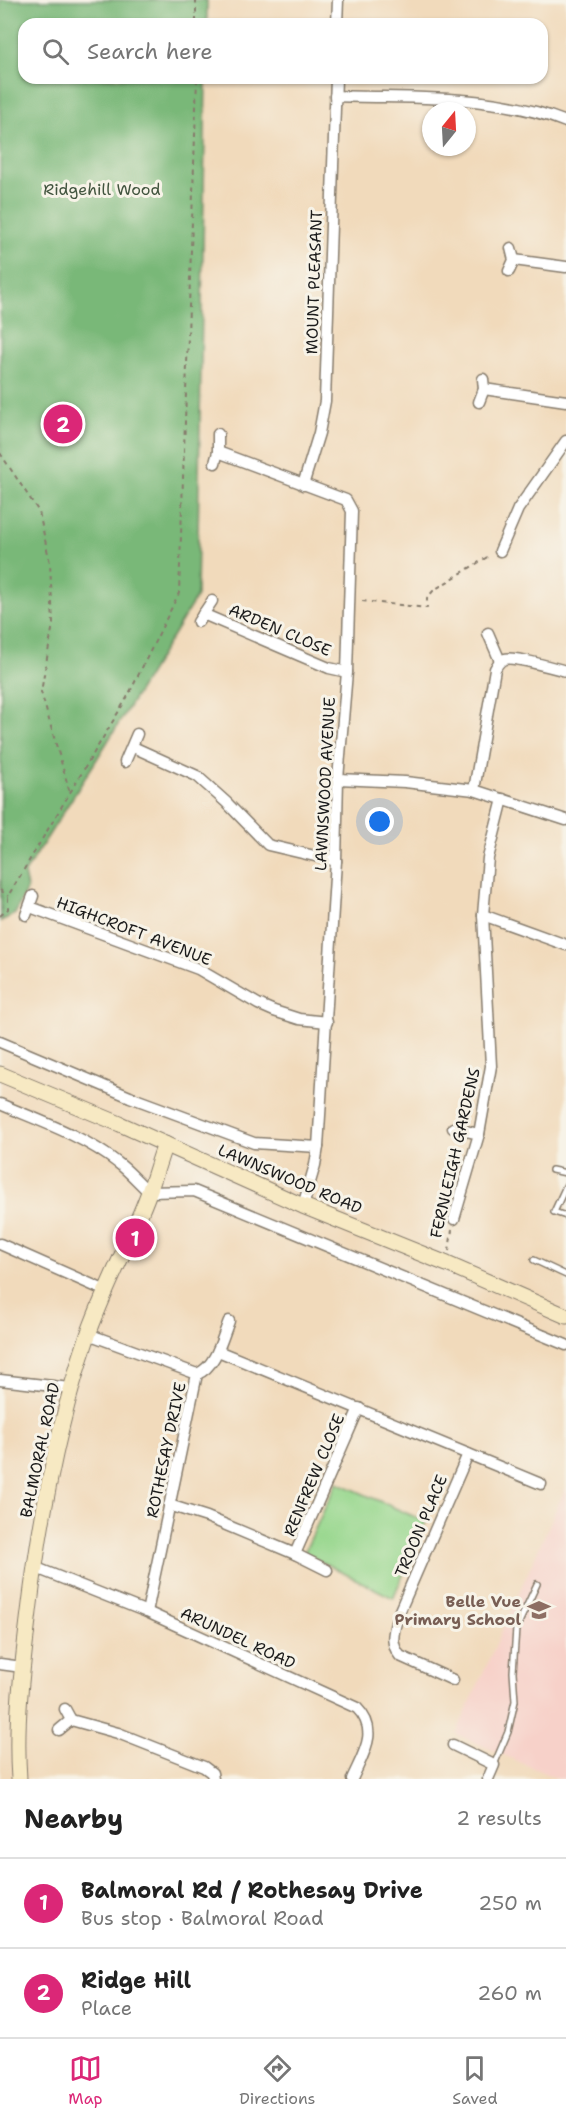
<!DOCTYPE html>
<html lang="en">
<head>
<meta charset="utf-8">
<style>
	:root { --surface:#fff; --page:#f2f2f2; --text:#222; --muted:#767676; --line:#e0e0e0; --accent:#db2777 }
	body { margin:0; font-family:"Shantell Sans",sans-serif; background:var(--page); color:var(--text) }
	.compass { position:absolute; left:422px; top:102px; width:54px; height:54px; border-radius:50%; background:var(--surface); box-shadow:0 2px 4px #0004; rotate:18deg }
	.you { position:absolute; left:380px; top:822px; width:21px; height:21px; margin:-15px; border:4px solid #fff; border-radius:50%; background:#1a73e8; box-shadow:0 0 0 9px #1a73e833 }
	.badge { display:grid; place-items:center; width:39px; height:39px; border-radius:50%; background:var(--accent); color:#fff; font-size:20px; font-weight:700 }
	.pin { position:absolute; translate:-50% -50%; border:3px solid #fff; box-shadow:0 2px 6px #0006 }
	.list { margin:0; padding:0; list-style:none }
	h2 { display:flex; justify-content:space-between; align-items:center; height:78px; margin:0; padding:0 24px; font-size:26px }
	h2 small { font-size:20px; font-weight:400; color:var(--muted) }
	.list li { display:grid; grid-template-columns:39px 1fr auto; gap:18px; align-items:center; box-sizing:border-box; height:90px; padding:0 24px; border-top:2px solid var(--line) }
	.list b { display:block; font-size:22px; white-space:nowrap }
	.list p { margin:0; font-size:20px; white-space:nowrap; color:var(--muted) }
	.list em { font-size:20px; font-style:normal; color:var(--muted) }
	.icon { flex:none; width:33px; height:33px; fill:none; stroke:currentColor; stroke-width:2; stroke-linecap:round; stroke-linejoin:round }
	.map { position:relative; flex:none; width:566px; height:1779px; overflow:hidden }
	.search { position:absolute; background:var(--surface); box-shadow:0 2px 4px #0004; left:18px; right:18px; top:18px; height:66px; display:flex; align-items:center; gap:15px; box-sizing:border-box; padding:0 21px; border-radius:18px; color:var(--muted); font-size:22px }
	.sheet { height:258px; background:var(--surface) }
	nav { display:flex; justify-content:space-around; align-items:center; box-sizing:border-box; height:84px; border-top:2px solid var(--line); background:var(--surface); font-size:16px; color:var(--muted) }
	nav a { display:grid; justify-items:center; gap:3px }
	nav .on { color:var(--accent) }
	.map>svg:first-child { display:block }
	.built { fill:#f7d1c9 }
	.green { fill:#97d78d; stroke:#5a7a54; stroke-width:1.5 }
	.forest { fill:#79b878; stroke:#4a6a4a; stroke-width:1.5 }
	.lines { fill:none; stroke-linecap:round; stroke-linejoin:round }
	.lane-casing { stroke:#867b6c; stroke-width:8 }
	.street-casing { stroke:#867b6c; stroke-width:13 }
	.secondary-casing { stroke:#867b6c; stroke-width:17 }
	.path { stroke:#867b6c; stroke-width:2; stroke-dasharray:4.5 4.5; stroke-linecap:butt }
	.lane { stroke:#fff; stroke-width:5 }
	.street { stroke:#fff; stroke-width:10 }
	.secondary { stroke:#f7e9c3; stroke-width:15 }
	.labels { text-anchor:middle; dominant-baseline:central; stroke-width:6; stroke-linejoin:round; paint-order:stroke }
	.park-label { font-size:16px; fill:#41543e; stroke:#f7f3e8 }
	.street-label { font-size:16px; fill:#1c1c1c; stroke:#f7f3e8 }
	.education-label { font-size:16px; font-weight:bold; fill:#785e54; stroke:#f7f3e8; text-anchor:end }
</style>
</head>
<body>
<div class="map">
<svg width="566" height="1779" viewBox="0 0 566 1779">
	<rect width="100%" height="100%" fill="#f7f3e8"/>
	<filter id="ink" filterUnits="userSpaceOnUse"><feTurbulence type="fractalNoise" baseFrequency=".0167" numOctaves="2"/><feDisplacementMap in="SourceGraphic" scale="12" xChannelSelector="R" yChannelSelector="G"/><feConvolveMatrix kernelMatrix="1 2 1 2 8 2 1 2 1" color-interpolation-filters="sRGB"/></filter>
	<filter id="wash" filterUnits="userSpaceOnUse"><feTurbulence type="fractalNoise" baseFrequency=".008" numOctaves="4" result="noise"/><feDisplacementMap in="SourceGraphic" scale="24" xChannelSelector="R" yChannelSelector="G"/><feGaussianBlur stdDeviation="1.35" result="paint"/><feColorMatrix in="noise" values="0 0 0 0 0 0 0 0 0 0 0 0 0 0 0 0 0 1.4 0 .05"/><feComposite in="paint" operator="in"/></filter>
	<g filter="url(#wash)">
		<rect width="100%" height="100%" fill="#f1dabb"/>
		<!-- built -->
		<path class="built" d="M 566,1487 L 566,1779 L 558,1779 L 456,1734 Z"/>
		<!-- green -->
		<path class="green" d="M 337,1482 L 426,1522 L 393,1598 L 304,1553 Z"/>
		<!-- forest -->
		<path class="forest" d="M 0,0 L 207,0 L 207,24 L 24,24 L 24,78 L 206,78 L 197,596 L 92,767 L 24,874 L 27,888 L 15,914 L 1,921 Z"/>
	</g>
	<g filter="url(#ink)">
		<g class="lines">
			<!-- lane casing -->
			<g class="lane-casing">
				<g id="lane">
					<path d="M 552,1170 L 566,1173"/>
					<path d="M 566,1186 L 554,1212 L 566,1216"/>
					<path d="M 534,1260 L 566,1275"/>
					<path d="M 494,1765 L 508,1732 L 515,1701 L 513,1672 L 516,1629 L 537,1584"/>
				</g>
			</g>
			<!-- street casing -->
			<g class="street-casing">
				<g id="street">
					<path d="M 337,24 L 338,0"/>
					<path d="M 335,96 C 411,99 494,93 566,122"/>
					<path d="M 514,260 L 566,267"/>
					<path d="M 509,271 L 514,260 L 511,248"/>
					<path d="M 484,389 L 566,401"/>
					<path d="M 479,402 L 484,389 L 483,379"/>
					<path d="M 218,452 L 346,500 L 352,511 L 347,672 L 338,779 L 336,861 L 318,1147 L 315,1165 L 303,1206"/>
					<path d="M 215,463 L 218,452 L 218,434"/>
					<path d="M 303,485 L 319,433 L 325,401 L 336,78"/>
					<path d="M 500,551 L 518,509 L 566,441"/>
					<path d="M 203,614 L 329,668 L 347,672"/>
					<path d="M 198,622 L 212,601"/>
					<path d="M 488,633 L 500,661"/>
					<path d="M 133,747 L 197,776 L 226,802 L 268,845 L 336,861"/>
					<path d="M 125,762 L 137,734"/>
					<path d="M 338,779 L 405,782 L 474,790 L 566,820"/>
					<path d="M 474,790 L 495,669 C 497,665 500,660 505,659 C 514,656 554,668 566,671"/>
					<path d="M 30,907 L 198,969 L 258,1004 L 274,1011 L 299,1019 L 327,1022"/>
					<path d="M 26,915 L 33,896"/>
					<path d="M 483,915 L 566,945"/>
					<path d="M 0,1042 L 130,1097 L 254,1143 L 318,1147"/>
					<path d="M 0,1104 C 40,1121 84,1136 118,1163 C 129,1171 139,1183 149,1192 L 194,1191 L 566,1345"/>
					<path d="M 453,1128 L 479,1134"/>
					<path d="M 454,1219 L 479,1134 L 491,1066 L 483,915 L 488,858 L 503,799"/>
					<path d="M 0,1244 L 106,1291"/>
					<path d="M 88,1334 L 197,1374 L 147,1612"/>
					<path d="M 218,1351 L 541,1484"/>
					<path d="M 197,1374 C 216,1367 222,1338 229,1321"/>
					<path d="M 0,1380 L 70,1388"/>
					<path d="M 169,1505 L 207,1517 L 295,1554 L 359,1408"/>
					<path d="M 295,1554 L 327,1570"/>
					<path d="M 34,1567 L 147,1612 L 357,1708 C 380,1731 363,1754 352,1779"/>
					<path d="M 0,1664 L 22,1667"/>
					<path d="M 453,1680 L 400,1656 C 389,1642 394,1631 398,1615 L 468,1454"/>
					<path d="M 71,1720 L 118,1733 L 204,1767 L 212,1773 L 213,1779"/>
					<path d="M 59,1730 L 71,1720 L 65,1709"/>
					<path d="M 453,1745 L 494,1765 L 488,1779"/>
				</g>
			</g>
			<!-- secondary casing -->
			<g class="secondary-casing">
				<g id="secondary">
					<path d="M 0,1074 L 120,1124 L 303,1206 L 447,1264 L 566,1316"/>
					<path d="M 19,1779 C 15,1723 22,1668 29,1612 C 40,1520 57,1426 87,1338 C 104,1288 131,1241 149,1192 C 155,1176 159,1160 165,1144"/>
				</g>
			</g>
			<!-- path -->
			<g class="path">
				<path d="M 196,0 L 196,24"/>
				<path d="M 0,453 L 39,512 L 50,563 L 53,624 L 41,692 L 70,793"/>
				<path d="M 362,601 L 427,608 L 427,598 L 434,590 L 489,556"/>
				<path d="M 0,890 L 8,896"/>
				<path d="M 0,916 L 8,909 L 8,896 L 128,696 L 179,593 L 197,78"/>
				<path d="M 449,1251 L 452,1230"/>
			</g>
			<!-- lane -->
			<use href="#lane" class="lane"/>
			<!-- street -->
			<use href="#street" class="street"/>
			<!-- secondary -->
			<use href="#secondary" class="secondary"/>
		</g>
	</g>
	<!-- icons -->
	<defs>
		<g id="school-bare" transform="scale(1.8)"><path d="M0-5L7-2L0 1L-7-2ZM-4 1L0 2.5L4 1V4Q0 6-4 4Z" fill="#8d6e63" stroke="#f7f3e8" stroke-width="2.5" paint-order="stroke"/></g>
	</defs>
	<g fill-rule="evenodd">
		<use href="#school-bare" x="539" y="1610"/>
	</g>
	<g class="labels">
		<!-- park labels -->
		<g class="park-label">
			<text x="102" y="189">Ridgehill Wood</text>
		</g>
		<!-- street labels -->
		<g class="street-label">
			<text transform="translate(314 282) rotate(-88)">MOUNT PLEASANT</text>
			<text transform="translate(280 630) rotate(23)">ARDEN CLOSE</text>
			<text transform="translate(325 784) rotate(-87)">LAWNSWOOD AVENUE</text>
			<text transform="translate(134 931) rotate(21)">HIGHCROFT AVENUE</text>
			<text transform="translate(455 1153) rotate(-77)">FERNLEIGH GARDENS</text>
			<text transform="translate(290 1179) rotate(23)">LAWNSWOOD ROAD</text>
			<text transform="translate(40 1450) rotate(-78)">BALMORAL ROAD</text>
			<text transform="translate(166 1450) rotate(-78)">ROTHESAY DRIVE</text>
			<text transform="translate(314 1475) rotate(-67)">RENFREW CLOSE</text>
			<text transform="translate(421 1526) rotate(-67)">TROON PLACE</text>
			<text transform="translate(238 1638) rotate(25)">ARUNDEL ROAD</text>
		</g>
		<!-- education labels -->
		<g class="education-label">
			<text x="521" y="1601">Belle Vue<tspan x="521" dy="18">Primary School</tspan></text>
		</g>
	</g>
</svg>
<svg class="compass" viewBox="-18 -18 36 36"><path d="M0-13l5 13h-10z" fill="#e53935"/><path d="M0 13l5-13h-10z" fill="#767676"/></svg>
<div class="you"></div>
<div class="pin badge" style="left:135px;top:1238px">1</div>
<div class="pin badge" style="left:63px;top:424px">2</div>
<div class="search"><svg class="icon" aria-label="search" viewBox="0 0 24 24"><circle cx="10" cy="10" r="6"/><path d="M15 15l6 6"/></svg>Search here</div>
</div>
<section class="sheet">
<h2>Nearby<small>2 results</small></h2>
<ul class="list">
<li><span class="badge">1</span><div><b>Balmoral Rd / Rothesay Drive</b><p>Bus stop · Balmoral Road</p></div><em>250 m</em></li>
<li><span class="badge">2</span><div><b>Ridge Hill</b><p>Place</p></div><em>260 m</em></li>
</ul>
</section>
<nav>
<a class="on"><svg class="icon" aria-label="map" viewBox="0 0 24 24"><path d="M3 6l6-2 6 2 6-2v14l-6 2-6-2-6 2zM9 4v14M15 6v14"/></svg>Map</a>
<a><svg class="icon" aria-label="directions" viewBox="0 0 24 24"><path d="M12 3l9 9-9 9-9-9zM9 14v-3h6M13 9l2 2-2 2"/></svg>Directions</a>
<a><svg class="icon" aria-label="saved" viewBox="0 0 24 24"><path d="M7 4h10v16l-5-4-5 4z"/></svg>Saved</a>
</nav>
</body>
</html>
